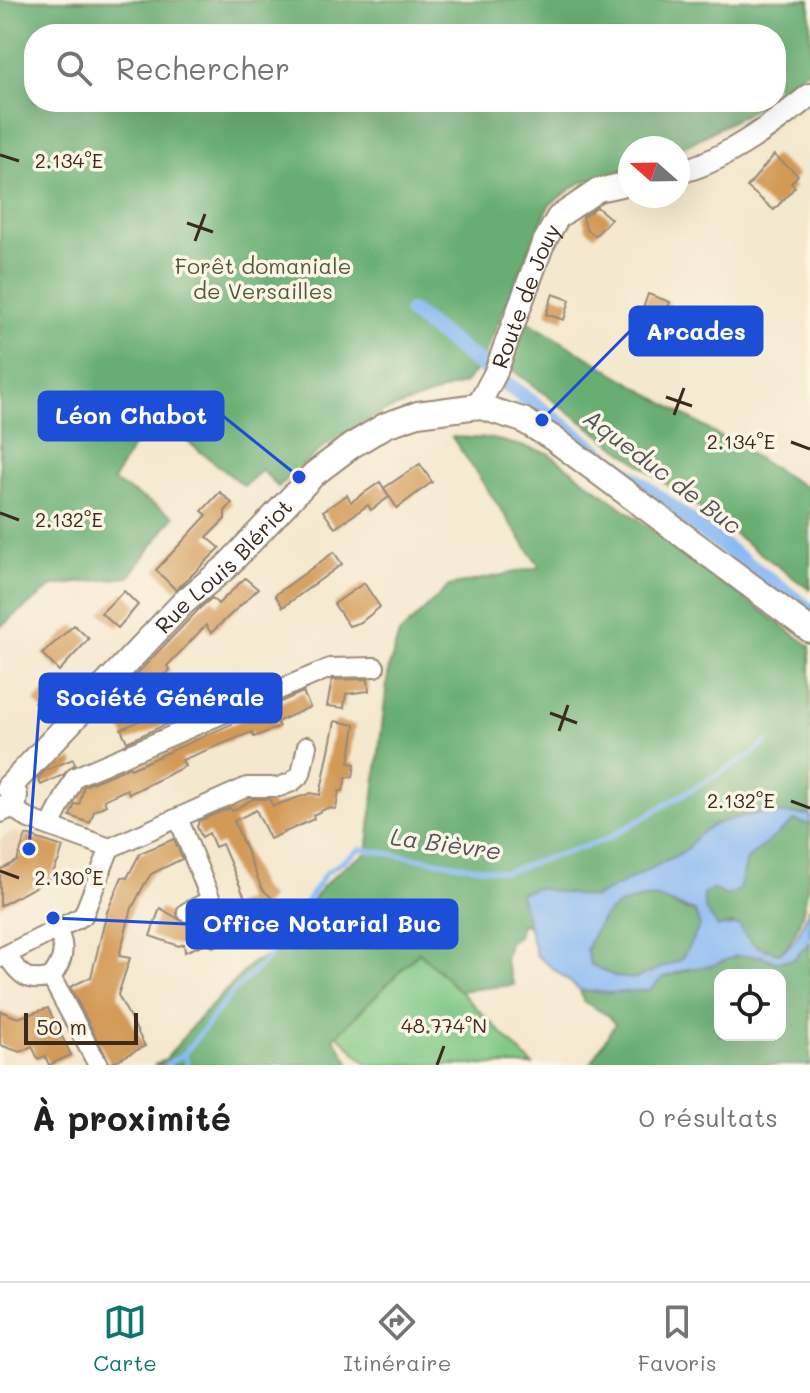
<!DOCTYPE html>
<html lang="fr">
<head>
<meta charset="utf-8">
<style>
	:root { --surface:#fff; --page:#f6f6f6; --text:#202124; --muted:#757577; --line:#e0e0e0; --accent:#0f766e }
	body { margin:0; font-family:Mali,sans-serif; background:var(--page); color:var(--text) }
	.controls { position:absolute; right:24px; bottom:24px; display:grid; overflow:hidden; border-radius:16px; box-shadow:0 8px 32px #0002 }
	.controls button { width:72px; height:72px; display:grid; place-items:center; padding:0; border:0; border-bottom:2px solid var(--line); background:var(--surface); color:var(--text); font:40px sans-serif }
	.compass { position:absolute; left:618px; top:136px; width:72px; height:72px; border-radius:50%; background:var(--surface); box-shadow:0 8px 32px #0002; rotate:290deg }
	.scale { position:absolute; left:24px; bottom:20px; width:114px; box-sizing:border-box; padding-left:8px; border:4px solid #3b2a1e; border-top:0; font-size:22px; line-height:28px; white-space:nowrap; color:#3b2a1e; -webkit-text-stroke:6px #fcf5e5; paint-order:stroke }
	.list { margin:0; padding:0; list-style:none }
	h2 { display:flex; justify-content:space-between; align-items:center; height:104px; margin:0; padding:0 32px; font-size:34px }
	h2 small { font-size:26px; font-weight:400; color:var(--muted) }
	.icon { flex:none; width:44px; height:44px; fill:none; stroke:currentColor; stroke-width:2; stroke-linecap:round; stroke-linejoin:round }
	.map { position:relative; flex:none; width:810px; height:1065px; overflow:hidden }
	.search { position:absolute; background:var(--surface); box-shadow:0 8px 32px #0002; left:24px; right:24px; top:24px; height:88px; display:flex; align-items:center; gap:20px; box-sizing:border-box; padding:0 28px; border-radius:32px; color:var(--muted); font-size:30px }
	.sheet { height:216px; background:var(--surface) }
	nav { display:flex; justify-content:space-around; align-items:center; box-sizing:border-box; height:112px; border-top:2px solid var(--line); background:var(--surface); font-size:22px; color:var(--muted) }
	nav a { display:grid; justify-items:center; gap:4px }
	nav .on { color:var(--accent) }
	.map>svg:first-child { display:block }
	.built { fill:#efd6bc }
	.green { fill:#81c985; stroke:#5e7a52; stroke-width:2 }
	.forest { fill:#68ad72; stroke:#526c48; stroke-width:2; fill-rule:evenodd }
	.water { fill:#87b9f4; stroke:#617289; stroke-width:2; fill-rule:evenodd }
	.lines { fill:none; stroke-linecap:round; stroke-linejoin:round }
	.stream { stroke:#87b9f4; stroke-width:5 }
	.canal { stroke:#87b9f4; stroke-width:16 }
	.building { fill:#d39a57 }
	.minor-casing { stroke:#988976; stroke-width:22 }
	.tertiary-casing { stroke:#988976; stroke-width:26 }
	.secondary-casing { stroke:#988976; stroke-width:28 }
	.minor { stroke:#fff; stroke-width:18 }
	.tertiary { stroke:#fff; stroke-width:22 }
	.secondary { stroke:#fff; stroke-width:24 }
	.ticks { fill:none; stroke:#3b2a1e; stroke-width:3 }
	.labels { text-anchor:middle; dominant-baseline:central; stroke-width:7; stroke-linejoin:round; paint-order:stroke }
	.park-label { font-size:22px; fill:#505a3d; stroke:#fcf5e5 }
	.street-label { font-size:22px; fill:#3b2a1e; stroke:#fcf5e5 }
	.water-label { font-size:24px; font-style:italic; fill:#52555e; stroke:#fcf5e5 }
	.ticks-label { font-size:20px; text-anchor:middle; fill:#3b2a1e; stroke:#fcf5e5; stroke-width:7; stroke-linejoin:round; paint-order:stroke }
	.leader { fill:none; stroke:#1d4ed8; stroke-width:3 }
	.callout-dot { fill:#1d4ed8; stroke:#fcf5e5; stroke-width:3 }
	.callout { fill:#1d4ed8; stroke:#1d4ed8; stroke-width:3 }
	.callout-label { font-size:24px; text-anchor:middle; font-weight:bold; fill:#fff }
</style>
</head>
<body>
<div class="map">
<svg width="810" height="1065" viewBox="0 0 810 1065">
	<rect width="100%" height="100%" fill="#fcf5e5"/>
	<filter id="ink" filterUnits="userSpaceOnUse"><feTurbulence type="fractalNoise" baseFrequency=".0125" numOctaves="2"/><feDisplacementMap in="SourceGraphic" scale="16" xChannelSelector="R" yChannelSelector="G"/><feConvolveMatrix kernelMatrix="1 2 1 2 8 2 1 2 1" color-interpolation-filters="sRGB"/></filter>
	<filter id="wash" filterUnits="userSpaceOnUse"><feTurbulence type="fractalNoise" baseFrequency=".006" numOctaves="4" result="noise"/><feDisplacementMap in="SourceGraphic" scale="32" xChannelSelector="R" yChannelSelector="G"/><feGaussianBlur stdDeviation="1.8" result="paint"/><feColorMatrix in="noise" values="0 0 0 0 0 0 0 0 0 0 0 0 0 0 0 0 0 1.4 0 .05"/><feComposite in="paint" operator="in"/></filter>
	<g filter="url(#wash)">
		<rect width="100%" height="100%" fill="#f4e8ce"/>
		<!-- built -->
		<path class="built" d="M 14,832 L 25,835 L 16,860 L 0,868 L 0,839 Z"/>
		<!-- green -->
		<path class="green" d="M 420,951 L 533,1065 L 368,1065 L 337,1034 Z"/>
		<!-- forest -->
		<g class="forest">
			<path d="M 0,0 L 810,0 L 810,68 L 776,95 L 776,34 L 34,34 L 34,102 L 767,102 L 678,150 L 630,148 L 630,168 L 580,183 L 549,205 L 480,365 L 465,383 L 383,412 L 326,445 L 278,487 L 262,470 L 244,486 L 169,427 L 136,440 L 113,481 L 174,516 L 129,577 L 53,586 L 0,627 Z"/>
			<path d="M 527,321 L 810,490 L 810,590 L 508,367 Z"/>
			<path d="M 452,437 L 494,439 L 548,453 L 810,646 L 810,815 L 761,813 L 712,825 L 687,850 L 594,898 L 536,888 L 520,893 L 531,926 L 521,924 L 518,936 L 509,942 L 505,961 L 514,985 L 459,991 L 419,952 L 334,1038 L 351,1065 L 154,1065 L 166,1059 L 194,1024 L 253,962 L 276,953 L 322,887 L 346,865 L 367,853 L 389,667 L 399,634 L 449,586 L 540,567 Z"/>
			<path d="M 794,820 L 810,825 C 810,868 810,926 780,953 C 757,949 747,941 732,923 L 718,928 L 706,911 L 703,894 L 712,889 L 739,890 L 747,859 Z"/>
			<path d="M 655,897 C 668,900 682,912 694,911 L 700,926 L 681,960 L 634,979 L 616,977 L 590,964 L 586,951 C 602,912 613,900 655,897 Z"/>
			<path d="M 810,942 L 810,1065 L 590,1065 L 615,1024 L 607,1015 L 583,1001 L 580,990 L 611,993 L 736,956 L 762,956 L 775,962 L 794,959 ZM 720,975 L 780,975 L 780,1035 L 720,1035 Z"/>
		</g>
		<!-- water -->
		<path class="water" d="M 761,813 L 810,815 L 810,825 L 795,820 L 747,859 L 739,890 L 727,896 L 712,889 L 703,894 L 706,911 L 718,927 L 739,925 C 749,945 759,949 780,953 C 799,941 801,926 810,907 L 810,942 L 794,959 L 775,962 L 762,956 L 736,956 L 714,965 L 687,969 L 662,978 L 650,990 L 611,993 L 580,990 L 536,955 L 520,893 L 536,888 L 594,898 L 687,850 C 701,823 733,818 761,813 ZM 655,897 L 695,911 L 700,926 L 681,960 L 634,979 L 616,977 L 590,964 L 586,950 C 602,912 613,900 655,897 Z"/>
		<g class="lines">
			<!-- stream -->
			<g class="stream">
				<path d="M 166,1065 L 184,1054"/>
				<path d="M 188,1065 L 184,1054 L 233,992 L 268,958 L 326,873 L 360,849 L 505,872 L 605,840 L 751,755 L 767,742"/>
			</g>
			<!-- canal -->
			<path class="canal" d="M 411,312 L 810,611"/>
		</g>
		<g id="blocks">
			<!-- building -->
			<g class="building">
				<path d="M 774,155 L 798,175 L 791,183 L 795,187 L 774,210 L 747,187 Z"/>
				<path d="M 597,207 L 611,219 L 595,236 L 586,229 L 583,217 Z"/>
				<path d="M 553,294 L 570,300 L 564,320 L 546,314 Z"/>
				<path d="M 648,294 L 670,302 L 662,325 L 640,317 Z"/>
				<path d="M 420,464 L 432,482 L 397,508 L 384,488 Z"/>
				<path d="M 380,482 L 389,497 L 371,510 L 368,505 L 335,528 L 323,511 L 347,495 L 351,502 Z"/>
				<path d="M 220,492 L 232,503 L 225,511 L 225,519 L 207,537 L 220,548 L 176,590 L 156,570 L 207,515 L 202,511 Z"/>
				<path d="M 334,552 L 342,564 L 283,607 L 275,595 Z"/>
				<path d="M 245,578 L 258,589 L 211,633 L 206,625 L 167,666 L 170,670 L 160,680 L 157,677 L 116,720 L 109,703 L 200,608 L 212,598 L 218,604 Z"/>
				<path d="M 364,583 L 380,607 L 361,622 L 349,626 L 334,604 Z"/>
				<path d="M 124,591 L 138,605 L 118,628 L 101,613 Z"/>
				<path d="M 74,625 L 89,639 L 59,671 L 42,654 Z"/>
				<path d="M 207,677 L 216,691 L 240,678 L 246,688 L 127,742 L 121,729 L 193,697 L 187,690 Z"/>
				<path d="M 368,679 L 369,691 L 346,694 L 344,708 L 327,706 L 332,680 Z"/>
				<path d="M 46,690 L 57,702 L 45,713 L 34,702 Z"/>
				<path d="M 303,692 L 310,707 L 277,722 L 279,727 L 254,737 L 252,732 L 182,760 L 185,766 L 162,778 L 129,794 L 127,789 L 104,800 L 106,805 L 94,811 L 90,823 L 70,816 L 75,804 L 79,805 L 84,786 L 130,767 L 131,769 Z"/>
				<path d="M 335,721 L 355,725 L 349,763 L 355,764 L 353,777 L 346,777 L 343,791 L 339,791 L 336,809 L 327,808 L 313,815 L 314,819 L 270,839 L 256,810 L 234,821 L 262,889 L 271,897 L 259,914 L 234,925 L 239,936 L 213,947 L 206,943 L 185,952 L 184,944 L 179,946 L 150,936 L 160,908 L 187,924 L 246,900 L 222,844 L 215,847 L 209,833 L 202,837 L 197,827 L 199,821 L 230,808 L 232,811 L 253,799 L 269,799 L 273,806 L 311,793 L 320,795 Z"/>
				<path d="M 73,759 L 75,764 L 63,775 L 41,785 L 38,778 L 46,770 Z"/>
				<path d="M 26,835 L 63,847 L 59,860 L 50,879 L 0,906 L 0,870 L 17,861 Z"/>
				<path d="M 174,839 L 182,859 L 151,874 L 144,885 L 132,908 L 119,956 L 130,958 L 118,995 L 145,1046 L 110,1064 L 70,987 L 91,977 L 107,912 L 122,877 L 127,878 L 140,853 Z"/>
				<path d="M 48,1008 L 71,1055 L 49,1065 L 45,1056 L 38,1059 L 32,1046 L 20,1052 L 0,1045 L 0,1011 L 18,1018 Z"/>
			</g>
		</g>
	</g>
	<g filter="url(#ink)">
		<use href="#blocks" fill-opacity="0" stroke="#988976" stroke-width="2"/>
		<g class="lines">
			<!-- minor casing -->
			<g class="minor-casing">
				<g id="minor">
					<path d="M 179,820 L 211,900 L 187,912"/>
					<path d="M 50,826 L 75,777 L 330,668 L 375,667"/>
					<path d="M 110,848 L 247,787 L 279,787 L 292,782 L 301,774 L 307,746"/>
					<path d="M 7,955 C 18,974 28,984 51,977 C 63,962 67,948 57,930"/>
					<path d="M 0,958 L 83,916 L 110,848 L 29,819 L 11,807"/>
					<path d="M 51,977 L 98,1065"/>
				</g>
			</g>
			<!-- tertiary casing -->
			<g class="tertiary-casing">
				<g id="tertiary">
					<path d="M 678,172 C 722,163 775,123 810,95"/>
					<path id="s1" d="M 478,406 L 495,374 L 542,246 L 558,217 L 598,190 L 630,183"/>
				</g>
			</g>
			<!-- secondary casing -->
			<g class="secondary-casing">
				<g id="secondary">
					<path id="s2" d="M 9,787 L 184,602 L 226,567 L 314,474 L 351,446 L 386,425 L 418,414 L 478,406 L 523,420 L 554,439 L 810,630"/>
					<path d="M 0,810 L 14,803 L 15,795 L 9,787"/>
				</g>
			</g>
			<!-- minor -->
			<use href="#minor" class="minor"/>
			<!-- tertiary -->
			<use href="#tertiary" class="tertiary"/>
			<!-- secondary -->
			<use href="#secondary" class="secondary"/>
		</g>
	</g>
	<!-- ticks -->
	<path class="ticks" d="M 0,155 L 19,161M 187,223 L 213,232M 195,241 L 205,214M 666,397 L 692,406M 674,415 L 684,388M 791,442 L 810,449M 0,513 L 19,520M 550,713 L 577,723M 559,731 L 568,705M 791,801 L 810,808M 0,871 L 19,878M 437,1065 L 444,1046"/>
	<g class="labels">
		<!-- park labels -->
		<g class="park-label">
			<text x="263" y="265">Forêt domaniale<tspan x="263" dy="25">de Versailles</tspan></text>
		</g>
		<!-- street labels -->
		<g class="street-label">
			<text stroke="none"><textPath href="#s1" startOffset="120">Route de Jouy</textPath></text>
			<text stroke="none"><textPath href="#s2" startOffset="308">Rue Louis Blériot</textPath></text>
		</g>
		<!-- water labels -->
		<g class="water-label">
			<text transform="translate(663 471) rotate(37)">Aqueduc de Buc</text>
			<text transform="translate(446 843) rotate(8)">La Bièvre</text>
		</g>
	</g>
	<g class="ticks-label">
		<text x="69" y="168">2.134°E</text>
		<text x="741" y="449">2.134°E</text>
		<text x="69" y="527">2.132°E</text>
		<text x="741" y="808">2.132°E</text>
		<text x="69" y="885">2.130°E</text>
		<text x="444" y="1033">48.774°N</text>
	</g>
	<!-- callouts -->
	<path class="leader" d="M542 420L630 331M299 477L223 416M29 849L40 698M53 918L187 924"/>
	<g class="callout-dot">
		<circle cx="542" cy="420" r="8"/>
		<circle cx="299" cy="477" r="8"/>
		<circle cx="29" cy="849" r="8"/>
		<circle cx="53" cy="918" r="8"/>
	</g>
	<g class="callout">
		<rect x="630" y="307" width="132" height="48" rx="8"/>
		<rect x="39" y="392" width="184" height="48" rx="8"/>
		<rect x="40" y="674" width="241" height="48" rx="8"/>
		<rect x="187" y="900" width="270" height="48" rx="8"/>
	</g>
	<g class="callout-label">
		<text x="696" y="340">Arcades</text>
		<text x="131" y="424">Léon Chabot</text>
		<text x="160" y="706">Société Générale</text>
		<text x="322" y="932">Office Notarial Buc</text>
	</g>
</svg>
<div class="controls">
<button><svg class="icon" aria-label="locate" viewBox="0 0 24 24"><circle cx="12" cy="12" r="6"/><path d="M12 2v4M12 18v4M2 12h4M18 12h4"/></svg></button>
</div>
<svg class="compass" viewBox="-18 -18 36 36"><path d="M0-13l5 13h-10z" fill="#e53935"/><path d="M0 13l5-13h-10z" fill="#757577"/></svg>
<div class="scale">50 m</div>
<div class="search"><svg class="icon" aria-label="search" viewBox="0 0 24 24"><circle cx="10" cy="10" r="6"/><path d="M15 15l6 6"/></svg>Rechercher</div>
</div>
<section class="sheet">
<h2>À proximité<small>0 résultats</small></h2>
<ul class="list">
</ul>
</section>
<nav>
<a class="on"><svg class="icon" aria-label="map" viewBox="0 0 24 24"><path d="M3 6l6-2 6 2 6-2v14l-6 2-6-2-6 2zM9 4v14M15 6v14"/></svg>Carte</a>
<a><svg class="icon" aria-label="directions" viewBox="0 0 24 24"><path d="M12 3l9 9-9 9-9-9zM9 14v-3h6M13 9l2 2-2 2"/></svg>Itinéraire</a>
<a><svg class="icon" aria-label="saved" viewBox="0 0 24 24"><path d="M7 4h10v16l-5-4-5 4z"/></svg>Favoris</a>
</nav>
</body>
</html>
